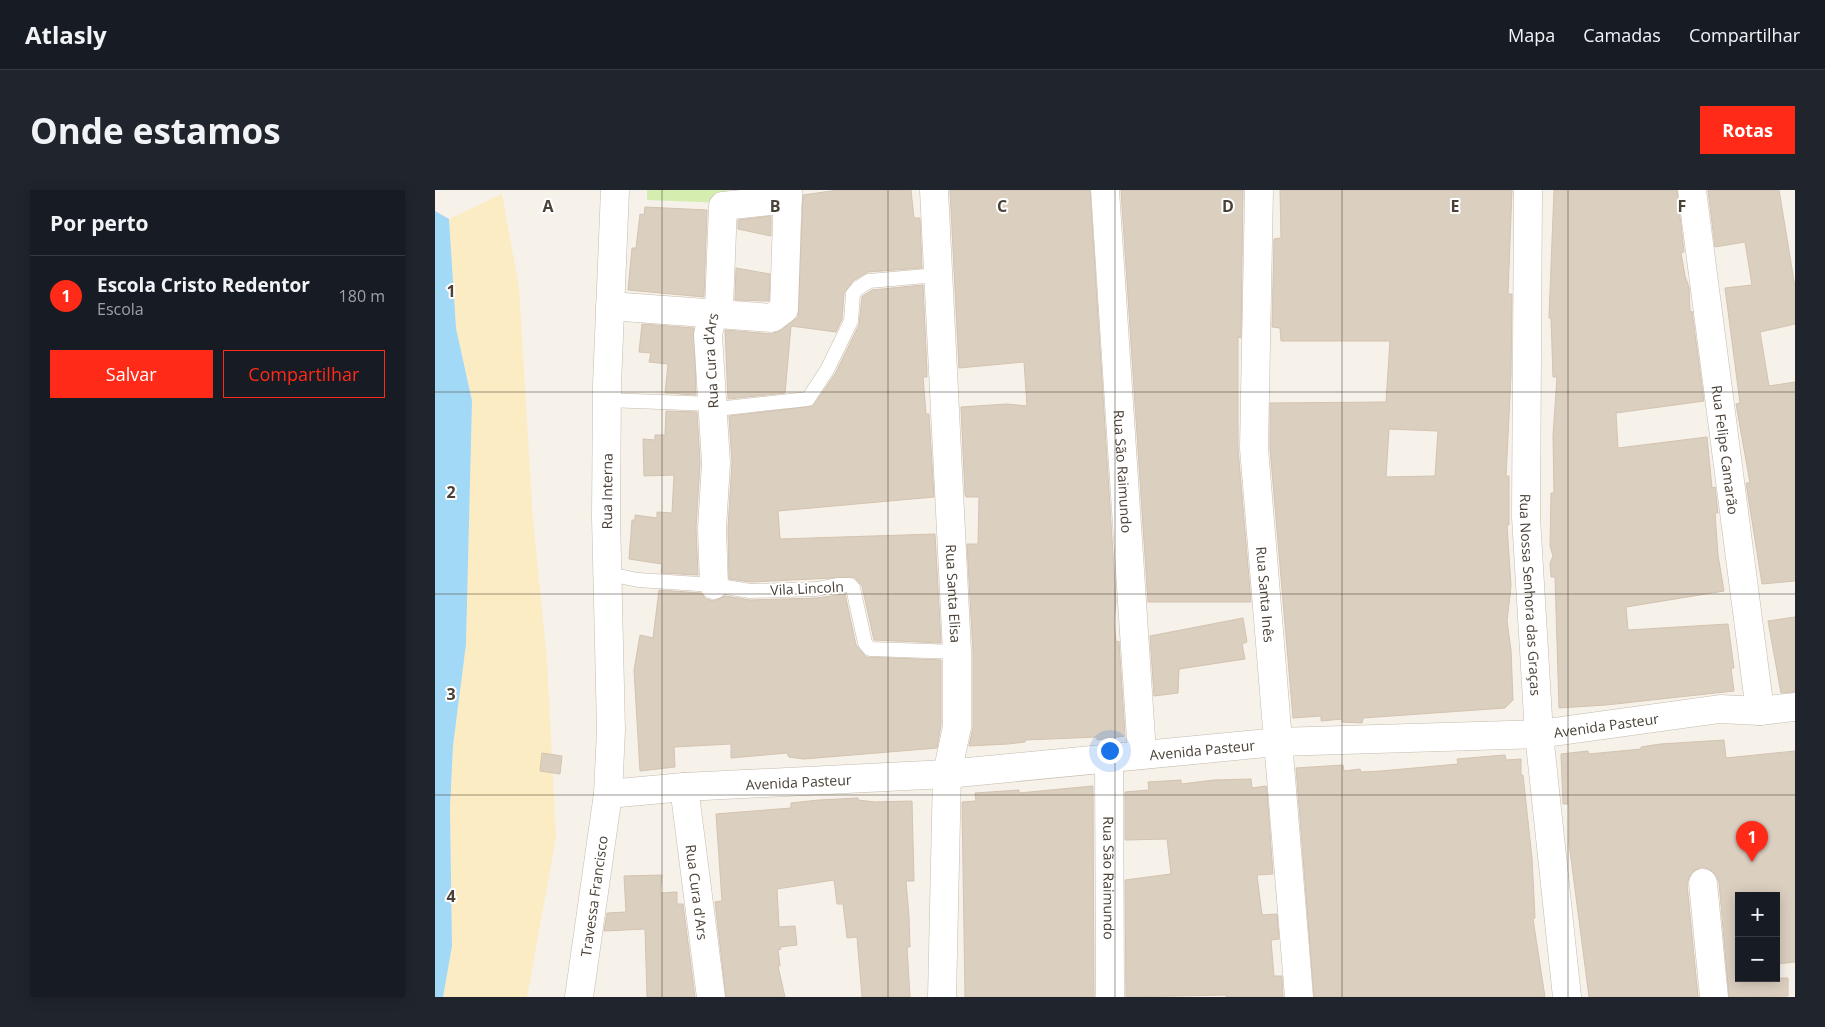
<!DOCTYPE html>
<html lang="pt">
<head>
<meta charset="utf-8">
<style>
	:root { --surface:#171b24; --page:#20242c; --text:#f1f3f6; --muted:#9ea1a6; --line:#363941; --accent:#ff2a17 }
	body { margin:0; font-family:"Open Sans",sans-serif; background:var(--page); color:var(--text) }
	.controls { position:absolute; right:15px; bottom:15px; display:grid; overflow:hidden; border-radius:0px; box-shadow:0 2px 12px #0003 }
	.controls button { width:45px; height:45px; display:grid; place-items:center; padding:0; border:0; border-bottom:1px solid var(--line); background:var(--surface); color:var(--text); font:25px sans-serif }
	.you { position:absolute; left:674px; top:560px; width:18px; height:18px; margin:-12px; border:4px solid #fff; border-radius:50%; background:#1a73e8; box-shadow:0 0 0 8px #1a73e833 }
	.badge { display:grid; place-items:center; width:32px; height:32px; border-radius:50%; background:var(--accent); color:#fff; font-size:16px; font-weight:700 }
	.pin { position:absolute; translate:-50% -41px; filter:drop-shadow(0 1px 2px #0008) }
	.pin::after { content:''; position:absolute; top:26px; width:18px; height:15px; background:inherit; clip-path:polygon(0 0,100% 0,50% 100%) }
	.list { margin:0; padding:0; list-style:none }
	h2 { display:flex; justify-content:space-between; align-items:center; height:65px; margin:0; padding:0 20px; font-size:21px }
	h2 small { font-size:16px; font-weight:400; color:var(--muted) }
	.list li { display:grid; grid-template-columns:32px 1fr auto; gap:15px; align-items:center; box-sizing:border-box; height:80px; padding:0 20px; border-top:1px solid var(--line) }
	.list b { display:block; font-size:19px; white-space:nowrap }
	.list p { margin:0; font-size:16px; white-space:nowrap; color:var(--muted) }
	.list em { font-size:16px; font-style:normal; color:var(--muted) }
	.actions { display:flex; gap:10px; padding:15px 20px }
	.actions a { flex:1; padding:11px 0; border:1px solid var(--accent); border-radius:0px; text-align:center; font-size:18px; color:var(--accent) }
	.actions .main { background:var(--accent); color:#fff }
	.map { position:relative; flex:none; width:1360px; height:807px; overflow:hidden; border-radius:0px }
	header { display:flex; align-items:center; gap:30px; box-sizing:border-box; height:70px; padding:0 25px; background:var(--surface); border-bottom:1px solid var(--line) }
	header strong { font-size:24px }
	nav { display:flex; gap:28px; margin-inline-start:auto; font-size:18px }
	.intro { display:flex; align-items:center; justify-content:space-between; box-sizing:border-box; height:120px; padding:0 30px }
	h1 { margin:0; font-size:35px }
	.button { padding:12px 22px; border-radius:0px; background:var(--accent); color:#fff; font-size:18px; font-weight:700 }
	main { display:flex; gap:30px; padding:0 30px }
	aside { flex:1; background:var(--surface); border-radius:0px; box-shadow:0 2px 12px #0003 }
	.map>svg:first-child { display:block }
	.green { fill:#d5edaf }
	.sand { fill:#fcecc3 }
	.water { fill:#a2d9f6 }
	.building { fill:#dbcfc0; stroke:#d4c3b0; fill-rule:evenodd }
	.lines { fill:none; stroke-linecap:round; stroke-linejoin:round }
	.service-casing { stroke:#c5bbae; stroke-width:15 }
	.minor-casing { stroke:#c5bbae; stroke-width:29 }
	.service { stroke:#fff; stroke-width:14 }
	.minor { stroke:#fff; stroke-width:28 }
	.grid { fill:none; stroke:#4a4137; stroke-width:1; stroke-opacity:0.55 }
	.labels { text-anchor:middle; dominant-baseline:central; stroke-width:4; stroke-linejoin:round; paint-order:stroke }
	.street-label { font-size:14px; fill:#4a4137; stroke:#fff }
	.grid-label { font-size:16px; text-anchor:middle; font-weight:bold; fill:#4a4137; stroke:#fff; stroke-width:4; stroke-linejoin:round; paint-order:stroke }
</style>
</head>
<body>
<header>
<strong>Atlasly</strong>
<nav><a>Mapa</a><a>Camadas</a><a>Compartilhar</a></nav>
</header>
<div class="intro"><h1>Onde estamos</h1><a class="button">Rotas</a></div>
<main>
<aside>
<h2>Por perto<small></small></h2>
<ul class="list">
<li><span class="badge">1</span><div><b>Escola Cristo Redentor</b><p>Escola</p></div><em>180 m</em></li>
</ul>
<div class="actions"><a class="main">Salvar</a><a>Compartilhar</a></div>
</aside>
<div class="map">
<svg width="1360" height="807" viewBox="0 0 1360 807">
	<rect width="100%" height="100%" fill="#f6f1e9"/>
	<!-- green -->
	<path class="green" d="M 212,0 L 293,0 L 293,13 L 212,10 Z"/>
	<!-- sand -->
	<path class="sand" d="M 67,4 L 84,98 L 98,331 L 112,471 L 121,647 L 92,807 L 8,807 L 17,756 L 15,618 L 18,556 L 31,454 L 37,211 L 21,138 L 14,29 Z"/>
	<!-- water -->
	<path class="water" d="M 0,21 L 14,29 L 21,138 L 37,211 L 31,454 L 18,556 L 15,618 L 17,756 L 8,807 L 0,807 Z"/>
	<!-- building -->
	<g class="building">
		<path d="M 403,0 L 476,0 L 479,28 L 485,28 L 487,78 L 433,82 L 418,91 L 409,103 L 407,129 L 401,142 L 356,136 L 350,203 L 293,209 L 290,140 L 337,144 L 346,140 L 363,127 L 368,5 Z"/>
		<path d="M 515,0 L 655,0 L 681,412 L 679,431 L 681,452 L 684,451 L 690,546 L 662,550 L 662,547 L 590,550 L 590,552 L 573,554 L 534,556 L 538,537 L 538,462 L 532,354 L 543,354 L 544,307 L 531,307 L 530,304 L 526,217 L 572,214 L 592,216 L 589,172 L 524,178 Z"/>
		<path d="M 686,0 L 808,0 L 806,148 L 803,147 L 803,258 L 816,412 L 713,412 Z"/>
		<path d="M 845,0 L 1077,0 L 1073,104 L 1077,104 L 1076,185 L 1071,286 L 1074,286 L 1074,335 L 1072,335 L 1076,396 L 1072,431 L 1076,460 L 1078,510 L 1070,518 L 928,528 L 927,533 L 907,532 L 907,529 L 886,531 L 886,526 L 858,528 L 835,258 L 835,213 L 951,212 L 955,151 L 846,151 L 845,138 L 837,137 L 839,49 L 846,48 ZM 954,239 L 1003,241 L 1000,286 L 951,287 Z"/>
		<path d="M 1119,0 L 1242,0 L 1249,62 L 1246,63 L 1250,86 L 1254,97 L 1255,122 L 1257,121 L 1269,211 L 1181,223 L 1183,258 L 1272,247 L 1277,298 L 1280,297 L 1283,323 L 1280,323 L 1283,365 L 1289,401 L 1191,417 L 1193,440 L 1293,434 L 1299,478 L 1296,478 L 1299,501 L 1171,515 L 1124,518 L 1120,387 L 1116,387 L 1115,373 L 1118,366 L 1115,356 L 1116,303 L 1119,303 L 1118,246 L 1122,187 L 1118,187 L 1116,128 L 1114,128 Z"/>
		<path d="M 1273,0 L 1344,0 L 1360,97 L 1360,134 L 1325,142 L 1334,196 L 1360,192 L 1360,391 L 1327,394 L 1311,293 L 1315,293 L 1301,214 L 1305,213 L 1290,98 L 1317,95 L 1310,52 L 1280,57 Z"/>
		<path d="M 210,17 L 272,20 L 269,107 L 193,100 L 197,58 L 201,58 L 205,24 L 209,25 Z"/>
		<path d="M 336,26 L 336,46 L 303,39 L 303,30 Z"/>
		<path d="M 301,78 L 335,84 L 334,111 L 300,110 Z"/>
		<path d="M 488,95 L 492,182 L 492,187 L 488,187 L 491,224 L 494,224 L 499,307 L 343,321 L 345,349 L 500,344 L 506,453 L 439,450 L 427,396 L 419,387 L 316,392 L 294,389 L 293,339 L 297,272 L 294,226 L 378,216 L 400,184 L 424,135 L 427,107 L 429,105 L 437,100 Z"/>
		<path d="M 207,134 L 259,138 L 261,205 L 230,203 L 233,174 L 214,172 L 216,163 L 204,162 Z"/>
		<path d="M 231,221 L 262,222 L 265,273 L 261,338 L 263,385 L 226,383 L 227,374 L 194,369 L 197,330 L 200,330 L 200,325 L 222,328 L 222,322 L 237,323 L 239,285 L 209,286 L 208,249 L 220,250 L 220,245 L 230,245 Z"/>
		<path d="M 224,400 L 266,403 L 271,409 L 279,411 L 290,406 L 315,410 L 382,408 L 410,404 L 421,455 L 431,467 L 506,470 L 506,535 L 502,558 L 369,569 L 354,567 L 352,563 L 296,568 L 296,554 L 239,557 L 240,577 L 205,581 L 199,480 L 205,445 L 218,448 Z"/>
		<path d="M 1360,427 L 1360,502 L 1346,503 L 1333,431 Z"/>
		<path d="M 808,428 L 812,452 L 807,454 L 810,469 L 744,479 L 743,503 L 719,506 L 715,446 Z"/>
		<path d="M 1289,550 L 1291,568 L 1360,561 L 1360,772 L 1341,774 L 1341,706 L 1304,706 L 1304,788 L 1353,788 L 1353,806 L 1294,807 L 1284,692 L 1280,684 L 1274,679 L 1267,677 L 1259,681 L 1254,687 L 1252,694 L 1263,807 L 1154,807 L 1134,653 L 1134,614 L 1128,614 L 1126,564 L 1153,561 L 1154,564 L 1206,559 L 1206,557 L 1225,554 Z"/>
		<path d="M 107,563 L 127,566 L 125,584 L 105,581 Z"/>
		<path d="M 1070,565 L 1071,570 L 1086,569 L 1086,585 L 1088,585 L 1097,668 L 1100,728 L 1098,729 L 1110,807 L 879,807 L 861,578 L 908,575 L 909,581 L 925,579 L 926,582 L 946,581 L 1023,574 L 1022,569 Z"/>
		<path d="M 816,589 L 817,598 L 831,596 L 832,602 L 838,684 L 822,685 L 827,725 L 842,724 L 844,749 L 836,750 L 839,786 L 847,786 L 848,807 L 791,807 L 791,805 L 691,807 L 690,690 L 736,684 L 732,649 L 690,650 L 690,602 L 714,600 L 713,592 L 746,590 L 746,594 L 779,590 Z"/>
		<path d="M 658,596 L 659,807 L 530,807 L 527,612 L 541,611 L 540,603 L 584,600 L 584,603 Z"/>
		<path d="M 423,608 L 423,610 L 440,612 L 477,611 L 479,691 L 471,691 L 474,727 L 475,757 L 472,757 L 475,807 L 427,807 L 422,747 L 412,748 L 408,714 L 402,714 L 399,690 L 342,699 L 344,737 L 360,736 L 362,755 L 345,757 L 346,759 L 343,760 L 345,776 L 343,776 L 350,807 L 291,807 L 280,712 L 287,711 L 281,624 L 356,618 L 356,613 L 384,610 Z"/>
		<path d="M 227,685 L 225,703 L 242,702 L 242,714 L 248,714 L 260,807 L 212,807 L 210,739 L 169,741 L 172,723 L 191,722 L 189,686 Z"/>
	</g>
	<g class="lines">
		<!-- service casing -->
		<g class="service-casing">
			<g id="service">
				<path d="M 172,210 L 278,214 L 291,218 L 373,209 L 392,180 L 416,131 L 418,104 L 423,98 L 434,91 L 503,85"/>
				<path d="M 174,384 L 203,390 L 279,395 L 315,401 L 382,399 L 402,395 L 415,395 L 418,398 L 430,453 L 435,459 L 522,462"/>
			</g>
		</g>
		<!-- minor casing -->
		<g class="minor-casing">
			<g id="minor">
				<path id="s1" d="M 499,0 L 522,462 L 522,537 L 512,584 L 507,807"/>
				<path id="s2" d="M 670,0 L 707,564"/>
				<path id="s3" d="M 824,0 L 819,258 L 864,807"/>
				<path id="s4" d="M 1093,0 L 1091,327 L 1104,544 L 1132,807"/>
				<path id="s5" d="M 1257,0 L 1325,521"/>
				<path d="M 175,116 L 337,128 L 349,119 L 353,0"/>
				<path id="s6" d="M 279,395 L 277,339 L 281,273 L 273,145 L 278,122 L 284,117 L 288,16 L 353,9"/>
				<path id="s7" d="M 674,568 L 675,807"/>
				<path id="s8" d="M 249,597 L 276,807"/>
				<path id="s9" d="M 173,604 L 249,597 L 512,584 L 842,552 L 1104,544 L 1285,519 L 1325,521 L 1360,517"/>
				<path d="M 1268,693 L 1279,807"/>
				<path id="s10" d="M 144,807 L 173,604 L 176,540 L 171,327 L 172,195 L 180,0"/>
			</g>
		</g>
		<!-- service -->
		<use href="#service" class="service"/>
		<!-- minor -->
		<use href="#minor" class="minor"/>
	</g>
	<!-- grid -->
	<path class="grid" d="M 227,0 L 227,807M 453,0 L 453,807M 680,0 L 680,807M 907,0 L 907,807M 1133,0 L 1133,807M 0,202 L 1360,202M 0,404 L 1360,404M 0,605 L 1360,605"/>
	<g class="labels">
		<!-- street labels -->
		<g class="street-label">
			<text stroke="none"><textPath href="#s6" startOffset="225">Rua Cura d'Ars</textPath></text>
			<text stroke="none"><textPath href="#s5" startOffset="262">Rua Felipe Camarão</textPath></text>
			<text stroke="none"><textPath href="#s2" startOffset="282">Rua São Raimundo</textPath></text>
			<text stroke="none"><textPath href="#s10" startOffset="508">Rua Interna</textPath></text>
			<text transform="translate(372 398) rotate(-3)">Vila Lincoln</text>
			<text stroke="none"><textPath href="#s1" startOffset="404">Rua Santa Elisa</textPath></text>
			<text stroke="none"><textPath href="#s3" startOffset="405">Rua Santa Inês</textPath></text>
			<text stroke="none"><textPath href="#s4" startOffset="405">Rua Nossa Senhora das Graças</textPath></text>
			<text stroke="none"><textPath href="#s9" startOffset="1001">Avenida Pasteur</textPath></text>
			<text stroke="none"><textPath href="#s9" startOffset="596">Avenida Pasteur</textPath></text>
			<text stroke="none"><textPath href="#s9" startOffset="191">Avenida Pasteur</textPath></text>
			<text stroke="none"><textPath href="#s7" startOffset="120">Rua São Raimundo</textPath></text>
			<text stroke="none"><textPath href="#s8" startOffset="106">Rua Cura d'Ars</textPath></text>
			<text stroke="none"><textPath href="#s10" startOffset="102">Travessa Francisco</textPath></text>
		</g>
	</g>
	<g class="grid-label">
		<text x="113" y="22">A</text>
		<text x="340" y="22">B</text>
		<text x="567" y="22">C</text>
		<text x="793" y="22">D</text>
		<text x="1020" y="22">E</text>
		<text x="1247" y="22">F</text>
		<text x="16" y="107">1</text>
		<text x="16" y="308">2</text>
		<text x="16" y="510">3</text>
		<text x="16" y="712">4</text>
	</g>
</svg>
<div class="controls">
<button>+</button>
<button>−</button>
</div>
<div class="you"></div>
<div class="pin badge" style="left:1317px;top:672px">1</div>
</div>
</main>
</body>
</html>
